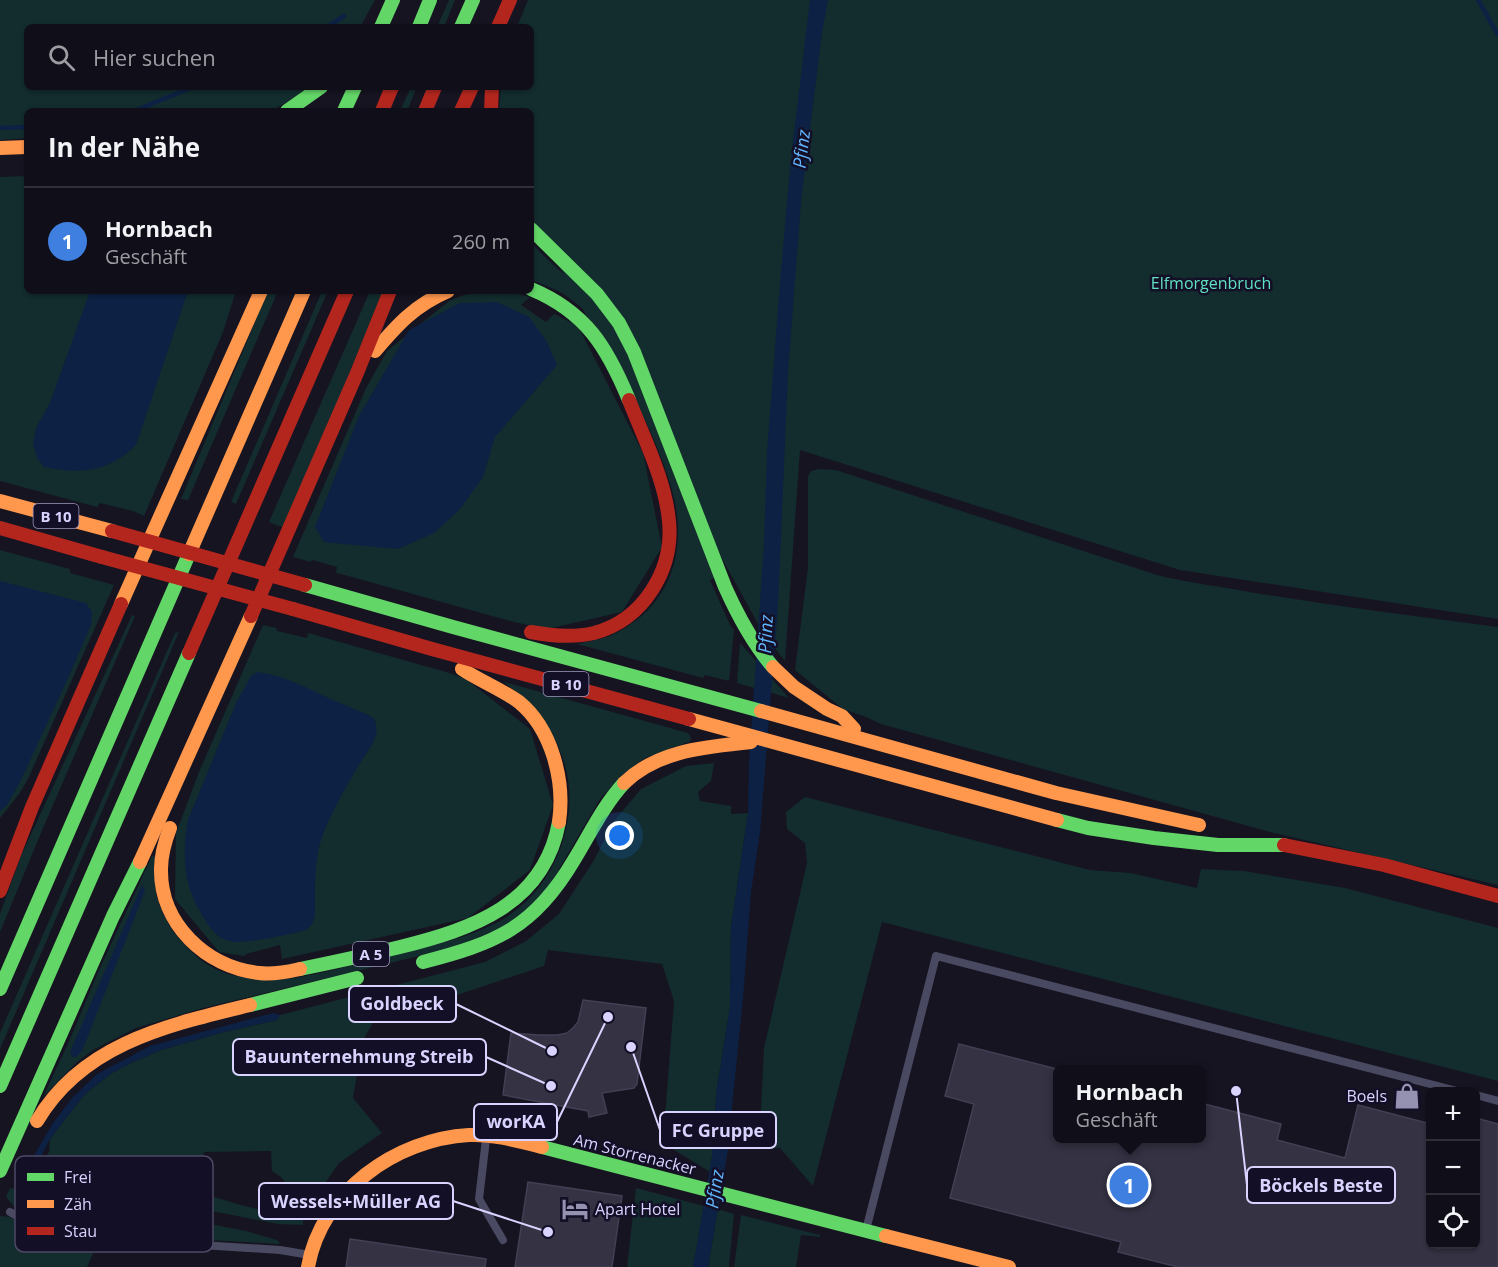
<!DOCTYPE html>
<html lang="de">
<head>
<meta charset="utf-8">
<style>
	:root { --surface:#100f19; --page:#191822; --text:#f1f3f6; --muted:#9c9ca2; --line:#302f38; --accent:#9591b1 }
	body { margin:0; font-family:"Open Sans",sans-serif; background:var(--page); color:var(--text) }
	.controls { position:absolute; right:18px; bottom:18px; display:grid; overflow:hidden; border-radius:9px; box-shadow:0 2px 4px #0004 }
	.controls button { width:54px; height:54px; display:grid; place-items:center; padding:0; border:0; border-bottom:2px solid var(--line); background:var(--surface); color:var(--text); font:30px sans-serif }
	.you { position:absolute; left:620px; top:836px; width:21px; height:21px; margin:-15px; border:4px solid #fff; border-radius:50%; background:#1a73e8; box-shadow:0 0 0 9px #1a73e833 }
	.badge { display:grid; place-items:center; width:39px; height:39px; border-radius:50%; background:var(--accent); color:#fff; font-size:20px; font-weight:700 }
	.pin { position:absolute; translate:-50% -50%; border:3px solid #fff; box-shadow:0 2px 6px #0006 }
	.popup { position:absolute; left:1053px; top:1065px; width:153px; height:78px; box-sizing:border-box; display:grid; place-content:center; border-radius:9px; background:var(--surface); filter:drop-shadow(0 2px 4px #0005); font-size:20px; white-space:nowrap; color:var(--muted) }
	.popup b { font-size:22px; color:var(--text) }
	.popup::after { content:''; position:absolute; left:50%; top:100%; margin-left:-12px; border:12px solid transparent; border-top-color:var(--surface) }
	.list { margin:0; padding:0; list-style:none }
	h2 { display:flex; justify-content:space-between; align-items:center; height:78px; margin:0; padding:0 24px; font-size:26px }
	h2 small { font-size:20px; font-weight:400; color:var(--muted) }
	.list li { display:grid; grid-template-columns:39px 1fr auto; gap:18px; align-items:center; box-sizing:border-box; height:108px; padding:0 24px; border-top:2px solid var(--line) }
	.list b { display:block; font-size:22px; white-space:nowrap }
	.list p { margin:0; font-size:20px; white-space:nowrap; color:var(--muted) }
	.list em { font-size:20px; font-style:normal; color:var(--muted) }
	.icon { flex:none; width:33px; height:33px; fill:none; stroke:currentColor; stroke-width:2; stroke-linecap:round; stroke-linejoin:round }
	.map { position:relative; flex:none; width:1498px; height:1267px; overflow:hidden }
	.search { position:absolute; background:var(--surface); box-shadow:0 2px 4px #0004; left:24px; top:24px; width:510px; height:66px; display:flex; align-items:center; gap:15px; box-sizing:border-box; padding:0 21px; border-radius:9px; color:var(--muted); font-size:22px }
	.panel { position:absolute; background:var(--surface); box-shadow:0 2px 4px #0004; left:24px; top:108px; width:510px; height:186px; border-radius:9px }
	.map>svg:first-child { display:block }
	.green { fill:#132c2d; fill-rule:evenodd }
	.water { fill:#0d2144 }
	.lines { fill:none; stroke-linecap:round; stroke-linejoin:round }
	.stream { stroke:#0d2144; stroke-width:4.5 }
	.building { fill:#343243; stroke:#433f54; stroke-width:1.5 }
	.lane { stroke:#4a4962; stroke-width:8 }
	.fast { stroke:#63d668; stroke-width:14 }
	.slow { stroke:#ff974d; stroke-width:14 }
	.jam { stroke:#b3261e; stroke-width:14 }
	.jam-bridge { stroke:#b3261e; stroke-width:14 }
	.labels { text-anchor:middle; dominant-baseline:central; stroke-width:5; stroke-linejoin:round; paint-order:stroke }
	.shield { fill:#130f26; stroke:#9e99be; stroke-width:1.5 }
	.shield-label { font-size:15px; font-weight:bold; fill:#d9d4ff }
	.park-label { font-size:16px; fill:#5fe0c0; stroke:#130f26 }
	.poi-label { font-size:16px; fill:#d9d4ff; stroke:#130f26; text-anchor:end }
	.street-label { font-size:16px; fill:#d9d4ff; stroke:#130f26 }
	.water-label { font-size:18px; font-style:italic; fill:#62b6ff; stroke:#130f26 }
	.key { fill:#130f26; stroke:#4e4a67; stroke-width:1.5 }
	.key-label { font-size:16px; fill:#d9d4ff }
	.leader { fill:none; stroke:#d9d4ff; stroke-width:2 }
	.callout-dot { fill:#d9d4ff; stroke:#130f26; stroke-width:2 }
	.callout { fill:#130f26; stroke:#d9d4ff; stroke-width:2 }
	.callout-label { font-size:18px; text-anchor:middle; font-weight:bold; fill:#d9d4ff }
</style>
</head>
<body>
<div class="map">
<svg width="1498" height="1267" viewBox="0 0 1498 1267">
	<rect width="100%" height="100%" fill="#161421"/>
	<!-- green -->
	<g class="green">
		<path d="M 0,0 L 375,0 L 360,27 L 27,27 L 27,87 L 309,87 L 284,104 L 270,111 L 27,111 L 27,138 L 0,140 Z"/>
		<path d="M 449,0 L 455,0 L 444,27 L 437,27 Z"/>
		<path d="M 528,0 L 1498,0 L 1498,619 L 1180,570 L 800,450 L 785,661 L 765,636 L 531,216 L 531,111 L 499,111 L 501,87 L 531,87 L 531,27 L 517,27 Z"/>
		<path d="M 411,87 L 417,87 L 407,111 L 400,111 Z"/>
		<path d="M 27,176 L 27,291 L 236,291 L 223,332 L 144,516 L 133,511 L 100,503 L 97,507 L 0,481 L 0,177 Z"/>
		<path d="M 531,242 C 549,263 571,279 589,298 C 607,317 619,339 630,362 L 714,578 L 710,580 L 730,625 L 734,630 L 729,681 L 705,675 L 703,678 L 577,644 C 589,641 601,640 612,635 C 671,608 689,549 672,490 C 666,468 657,447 648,426 C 629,377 613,329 568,297 C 557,289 544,285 531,280 Z"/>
		<path d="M 268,291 L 278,291 L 188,500 L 181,499 Z"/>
		<path d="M 322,291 L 328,291 L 236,504 L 231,502 Z"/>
		<path d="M 370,291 L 385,291 L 284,528 L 269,522 Z"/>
		<path d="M 485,291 L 510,292 L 530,297 L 521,305 L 546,322 L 554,314 L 578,326 L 643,453 L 662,547 L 622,612 L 547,629 L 514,622 L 341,574 L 336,573 L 337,567 L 312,560 L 311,562 L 293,557 L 366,388 L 387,351 L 449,301 L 464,295 Z"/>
		<path d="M 818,469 L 836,470 L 1157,575 C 1184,582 1211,585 1238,590 C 1325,605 1411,616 1498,627 L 1498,885 L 1270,832 L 881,724 L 866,717 L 843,709 L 795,670 L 808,567 L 808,476 L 811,471 Z"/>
		<path d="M 0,550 L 70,569 L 70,573 L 114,585 L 28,779 L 19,794 L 0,818 Z"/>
		<path d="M 132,615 L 135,616 L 43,828 L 0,932 L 0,914 L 21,856 Z"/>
		<path d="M 263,625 L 276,628 L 277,631 L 307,638 L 308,633 L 446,672 L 466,679 L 530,729 L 553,805 L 530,870 L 468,918 L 282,959 L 280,945 L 246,954 L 244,956 L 219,952 L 175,899 L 176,833 L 199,772 Z"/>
		<path d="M 179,632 L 0,1049 L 0,1033 L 175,633 Z"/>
		<path d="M 740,643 L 789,698 L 737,683 Z"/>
		<path d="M 504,682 L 688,733 L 690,736 L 691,741 L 645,758 L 622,775 L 600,799 L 545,893 L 527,911 L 500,929 L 448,949 L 203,1008 L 136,1028 L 93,1050 L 77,1062 L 43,1097 L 70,1039 L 98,972 L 152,856 L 155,856 C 155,869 154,881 156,893 C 160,911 169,928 182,942 C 188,948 194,955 202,961 C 228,980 263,981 295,978 C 331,971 366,962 401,953 C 433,945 466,938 496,923 C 539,901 565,856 569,809 C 573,765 553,726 522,696 C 516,691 509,687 504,682 Z"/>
		<path d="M 714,763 L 711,781 L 698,792 L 700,801 L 731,806 L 731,814 L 748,813 L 731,927 L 730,1007 L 717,1088 L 712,1156 L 710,1172 L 663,1143 L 674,1001 L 662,964 L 548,950 L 544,966 L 439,1001 L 374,1021 L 363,1040 L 353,1098 L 382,1133 L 339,1163 L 303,1215 L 303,1225 L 278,1224 L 90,1187 L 36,1174 L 38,1169 L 49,1152 L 50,1139 L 66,1118 L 86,1093 L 112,1073 L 133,1062 L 161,1050 L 220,1033 L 277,1020 L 280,1015 L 485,962 L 526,941 L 559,914 L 594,860 L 614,821 L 641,789 L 686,766 ZM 271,1151 L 272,1171 L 281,1177 L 286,1184 L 289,1214 C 257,1212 227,1200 196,1192 L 204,1152 Z"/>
		<path d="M 805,797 L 1090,870 L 1130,873 L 1197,888 L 1201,869 L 1244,871 L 1345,888 L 1498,928 L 1498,1081 L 882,922 L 813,1186 L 780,1148 L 759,1148 L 764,1048 L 807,863 L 805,843 L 787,829 L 786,812 Z"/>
		<path d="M 10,1188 L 105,1204 L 246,1231 L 277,1240 L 279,1242 L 280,1244 L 86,1233 L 49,1227 L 36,1223 L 27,1218 L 15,1208 L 6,1197 Z"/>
		<path d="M 636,1188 L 704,1206 L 693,1267 L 627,1267 Z"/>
		<path d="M 718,1209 L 734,1214 L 729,1267 L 708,1267 Z"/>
		<path d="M 741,1215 L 820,1235 L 820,1237 L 801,1235 L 796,1267 L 734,1267 Z"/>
		<path d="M 0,1216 L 10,1217 L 37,1232 L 97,1245 L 87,1267 L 0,1267 Z"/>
	</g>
	<!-- water -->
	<g class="water">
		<path d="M 810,0 L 828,0 L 822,33 L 801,202 L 788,372 L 778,606 L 760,832 L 751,892 L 743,998 L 727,1156 L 708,1267 L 693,1267 L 712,1156 L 717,1088 L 730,1007 L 731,927 L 748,813 L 749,761 L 764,545 L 767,452 L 781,270 L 791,158 Z"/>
		<path d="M 90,291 L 188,291 L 136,445 C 107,473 81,474 44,467 L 37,458 L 33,444 L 36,428 L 50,403 Z"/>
		<path d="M 497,302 L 529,317 L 547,342 L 557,365 L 495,437 L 483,477 L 460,509 L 434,533 L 398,549 L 324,542 L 315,527 L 359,416 L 409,330 L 460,303 Z"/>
		<path d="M 0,581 L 86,603 L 92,612 L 91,625 L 69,676 L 21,780 L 7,805 L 0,811 Z"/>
		<path d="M 257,672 C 289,676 311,691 340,703 C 351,708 363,712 374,718 C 383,738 366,751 357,768 C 344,791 322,827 318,853 C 314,872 315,893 315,913 C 314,920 313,925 307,929 C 298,934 245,943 234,942 C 230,941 225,940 221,938 C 212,932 206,922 201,913 C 183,884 182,853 188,820 L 236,703 L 251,676 Z"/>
		<path d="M 142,885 L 145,890 L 140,904 L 82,1051 L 76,1057 L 73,1057 C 69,1053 71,1050 73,1045 Z"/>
		<path d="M 273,1013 L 280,1015 L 277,1020 L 220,1033 L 161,1050 L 133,1062 L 112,1073 L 86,1093 L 66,1118 L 50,1139 L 36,1166 L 27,1186 L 23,1188 L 20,1187 L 36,1152 L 53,1123 L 73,1097 L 97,1074 L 150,1046 Z"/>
	</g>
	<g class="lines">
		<!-- stream -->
		<g class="stream">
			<path d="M 1478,0 L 1498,35"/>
			<path d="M 327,27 L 344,16"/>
			<path d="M 134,111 L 193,87"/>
			<path d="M 0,128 L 27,127"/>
		</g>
	</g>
	<!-- building -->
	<g class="building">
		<path d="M 583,1000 L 646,1008 L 637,1084 L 634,1088 L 602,1093 L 607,1113 L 589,1117 L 588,1111 L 503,1095 L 511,1033 L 539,1035 L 558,1035 L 567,1033 L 573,1028 L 578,1022 Z"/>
		<path d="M 959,1044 L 1057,1069 L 1057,1138 L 1201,1138 L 1201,1103 L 1281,1124 L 1277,1140 L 1345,1158 L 1358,1105 L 1431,1124 L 1431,1245 L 1476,1245 L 1476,1118 L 1498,1124 L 1498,1267 L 1178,1267 L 1118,1252 L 1121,1242 L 950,1198 L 974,1104 L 945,1096 Z"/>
		<path d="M 528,1182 L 622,1196 L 612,1267 L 515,1267 Z"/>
		<path d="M 350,1239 L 486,1259 L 485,1267 L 346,1267 Z"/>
	</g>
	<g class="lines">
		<!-- lane -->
		<g class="lane">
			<path d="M 1476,1095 L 1498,1101"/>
			<path d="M 486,1139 L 479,1199 L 503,1240"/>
			<path d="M 10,1212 C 21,1218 32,1225 44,1229 C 64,1235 85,1236 106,1239 L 280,1250 L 310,1255"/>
			<path d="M 866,1230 L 936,956 L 1461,1092"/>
		</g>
		<!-- fast -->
		<g class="fast">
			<path d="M 381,27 L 393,0"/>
			<path d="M 419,27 L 430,0"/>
			<path d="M 461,27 L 473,0"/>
			<path d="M 287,111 L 321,87"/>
			<path d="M 344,111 L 355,87"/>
			<path d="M 531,229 L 597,294 L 619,323 L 634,352 L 725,587 C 738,616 752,643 773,667"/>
			<path d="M 531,289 C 586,312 607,347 629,400"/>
			<path d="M 305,585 L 453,627 L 761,711"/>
			<path d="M 1057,820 L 1088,828 L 1154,838 L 1218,845 L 1284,845"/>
			<path d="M 423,962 C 496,943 534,928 574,860 C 590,834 603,806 624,783"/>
			<path d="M 300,969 C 334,962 367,955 400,947 C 472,929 544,905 559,822"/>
			<path d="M 0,989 L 189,554"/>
			<path d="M 250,1005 L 357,978"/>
			<path d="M 0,1086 L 189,653"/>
			<path d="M 542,1147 L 886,1236"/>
			<path d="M 0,1171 L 113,916 L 140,862"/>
		</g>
		<!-- slow -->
		<g class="slow">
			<path d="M 0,148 L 27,147"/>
			<path d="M 375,351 C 397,325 415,305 448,291"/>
			<path d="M 0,501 L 112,531"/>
			<path d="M 189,554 L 304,291"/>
			<path d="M 121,604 L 261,291"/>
			<path d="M 773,667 L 794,687 L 827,709 L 842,716 L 854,729"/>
			<path d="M 462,669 C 480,681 501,689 519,702 C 552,729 565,781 559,822"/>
			<path d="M 761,711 L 1056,793 L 1199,825"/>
			<path d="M 689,719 L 1057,820"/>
			<path d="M 624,783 C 658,750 706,747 751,742"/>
			<path d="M 170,828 C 165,841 161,855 161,869 C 160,924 206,967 259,973 C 273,975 287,972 300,969"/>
			<path d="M 140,862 L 251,616"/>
			<path d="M 37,1121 C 83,1043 169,1025 250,1005"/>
			<path d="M 886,1236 L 1009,1267"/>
			<path d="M 308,1267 C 321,1192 396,1139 469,1135 C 494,1134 518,1141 542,1147"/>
		</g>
		<!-- jam -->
		<g class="jam">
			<path d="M 498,27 L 510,0"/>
			<path d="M 382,111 L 392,87"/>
			<path d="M 425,111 L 435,87"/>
			<path d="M 461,111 L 472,87"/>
			<path d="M 491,111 L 492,87"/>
			<path d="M 0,528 L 102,557"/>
			<path d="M 293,609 L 432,649 L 689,719"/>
			<path d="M 251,616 L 357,373 L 390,291"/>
			<path d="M 531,632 C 552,636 573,638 594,633 C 643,620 674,570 669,521 C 665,479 644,439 629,400"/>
			<path d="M 189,653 L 347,291"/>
			<path d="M 1284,845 L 1384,865 L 1498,896"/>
			<path d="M 0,891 L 32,807 L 121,604"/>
		</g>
		<!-- jam-bridge -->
		<g class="jam-bridge">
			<path d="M 112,531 L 305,585"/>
			<path d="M 102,557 L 293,609"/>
		</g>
	</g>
	<!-- icons -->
	<defs>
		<g id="shop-bare" transform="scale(2.07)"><path d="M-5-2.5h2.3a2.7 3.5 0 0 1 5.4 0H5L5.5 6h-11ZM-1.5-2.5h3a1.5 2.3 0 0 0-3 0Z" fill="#9591b1" stroke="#130f26" stroke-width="2.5" paint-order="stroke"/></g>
		<g id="hotel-bare" transform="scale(2.07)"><path d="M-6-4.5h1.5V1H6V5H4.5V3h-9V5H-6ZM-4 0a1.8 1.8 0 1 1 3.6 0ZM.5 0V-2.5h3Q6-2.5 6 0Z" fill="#9591b1" stroke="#130f26" stroke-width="2.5" paint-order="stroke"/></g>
	</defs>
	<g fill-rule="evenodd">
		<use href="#shop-bare" x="1407" y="1096"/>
		<use href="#hotel-bare" x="575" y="1209"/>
	</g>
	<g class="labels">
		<!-- shield labels -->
		<g class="shield">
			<rect x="33.5" y="504" width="45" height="24" rx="4.5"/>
			<rect x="543.5" y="672" width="45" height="24" rx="4.5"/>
			<rect x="353" y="942" width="36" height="24" rx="4.5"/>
		</g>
		<g class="shield-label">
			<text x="56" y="516">B 10</text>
			<text x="566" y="684">B 10</text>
			<text x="371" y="954">A 5</text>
		</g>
		<!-- park labels -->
		<g class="park-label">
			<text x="1211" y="283">Elfmorgenbruch</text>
		</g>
		<!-- poi labels -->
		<g class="poi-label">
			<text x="1387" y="1096">Boels</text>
			<text x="595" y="1209" text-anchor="start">Apart Hotel</text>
		</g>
		<!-- street labels -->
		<g class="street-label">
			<text transform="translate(635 1154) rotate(14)">Am Storrenacker</text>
		</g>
		<!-- water labels -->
		<g class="water-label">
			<text transform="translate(801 149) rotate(-83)">Pfinz</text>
			<text transform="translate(765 634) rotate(-87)">Pfinz</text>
			<text transform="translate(714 1189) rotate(-81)">Pfinz</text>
		</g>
	</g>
	<!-- legend -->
	<rect x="15" y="1156" width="198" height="96" rx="9" class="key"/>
	<rect x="27" y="1173" width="27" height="8" fill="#63d668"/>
	<rect x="27" y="1200" width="27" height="8" fill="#ff974d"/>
	<rect x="27" y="1227" width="27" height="8" fill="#b3261e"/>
	<g class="key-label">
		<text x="64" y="1183">Frei</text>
		<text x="64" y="1210">Zäh</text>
		<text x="64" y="1237">Stau</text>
	</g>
	<!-- callouts -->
	<path class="leader" d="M552 1051L456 1004M551 1086L486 1057M608 1017L557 1122M631 1047L660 1130M1236 1091L1247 1185M548 1232L453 1201"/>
	<g class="callout-dot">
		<circle cx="552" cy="1051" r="6"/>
		<circle cx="551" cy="1086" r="6"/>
		<circle cx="608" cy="1017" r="6"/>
		<circle cx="631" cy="1047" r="6"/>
		<circle cx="1236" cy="1091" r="6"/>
		<circle cx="548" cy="1232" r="6"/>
	</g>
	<g class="callout">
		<rect x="349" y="986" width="107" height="36" rx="6"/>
		<rect x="233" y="1039" width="253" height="36" rx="6"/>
		<rect x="474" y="1104" width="83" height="36" rx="6"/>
		<rect x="660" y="1112" width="116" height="36" rx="6"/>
		<rect x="1247" y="1167" width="148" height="36" rx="6"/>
		<rect x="259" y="1183" width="194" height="36" rx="6"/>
	</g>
	<g class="callout-label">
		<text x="402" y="1010">Goldbeck</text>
		<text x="359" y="1063">Bauunternehmung Streib</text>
		<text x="516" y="1128">worKA</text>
		<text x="718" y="1137">FC Gruppe</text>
		<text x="1321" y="1192">Böckels Beste</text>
		<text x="356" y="1208">Wessels+Müller AG</text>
	</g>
</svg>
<div class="controls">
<button>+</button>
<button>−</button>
<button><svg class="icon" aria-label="locate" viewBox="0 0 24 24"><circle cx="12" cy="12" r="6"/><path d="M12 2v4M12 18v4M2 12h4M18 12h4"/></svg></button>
</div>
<div class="you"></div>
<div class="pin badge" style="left:1129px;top:1185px;background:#3f7fe0">1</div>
<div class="popup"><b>Hornbach</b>Geschäft</div>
<div class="search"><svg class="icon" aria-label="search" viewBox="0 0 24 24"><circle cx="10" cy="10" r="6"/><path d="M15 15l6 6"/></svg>Hier suchen</div>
<section class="panel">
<h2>In der Nähe<small></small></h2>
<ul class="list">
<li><span class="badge" style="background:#3f7fe0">1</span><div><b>Hornbach</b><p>Geschäft</p></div><em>260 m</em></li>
</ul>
</section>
</div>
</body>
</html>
